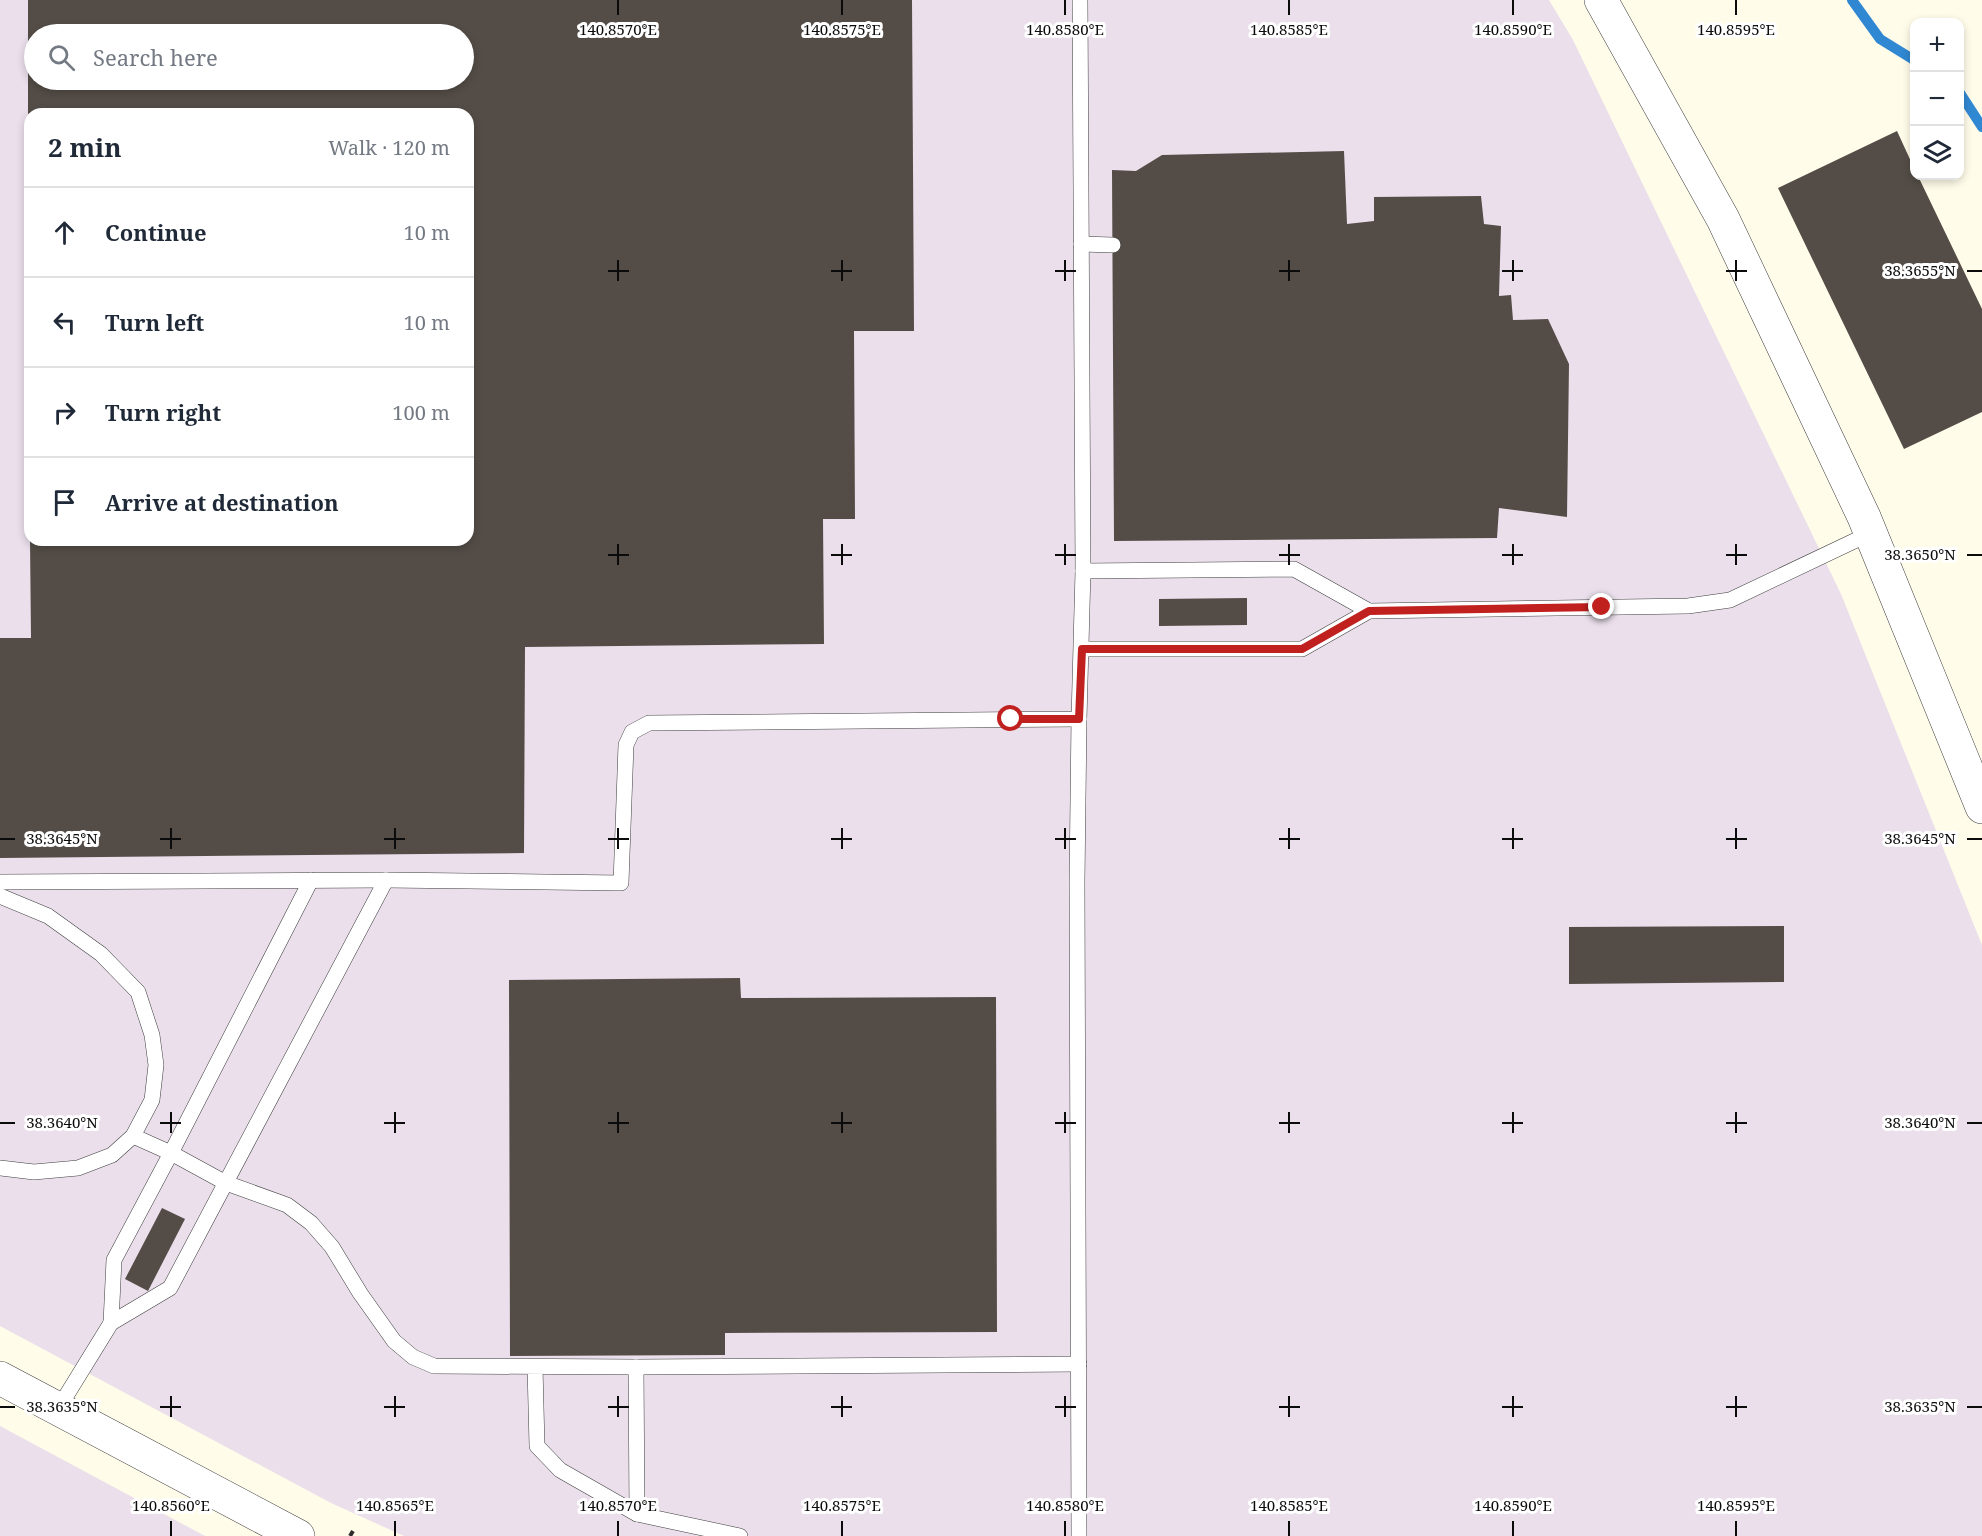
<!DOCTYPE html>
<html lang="en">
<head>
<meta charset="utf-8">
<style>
	:root { --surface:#fff; --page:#f6f6f7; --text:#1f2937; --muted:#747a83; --line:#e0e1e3 }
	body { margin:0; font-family:"Noto Serif",serif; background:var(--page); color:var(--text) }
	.controls { position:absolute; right:18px; top:18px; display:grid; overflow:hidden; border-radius:12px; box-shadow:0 3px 9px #0003 }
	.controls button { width:54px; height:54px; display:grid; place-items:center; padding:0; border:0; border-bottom:2px solid var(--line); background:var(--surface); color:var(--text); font:30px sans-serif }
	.stop { position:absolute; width:18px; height:18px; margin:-14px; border:4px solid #c0211f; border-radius:50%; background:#fff }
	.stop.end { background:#c0211f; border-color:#fff; box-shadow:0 2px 6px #0008 }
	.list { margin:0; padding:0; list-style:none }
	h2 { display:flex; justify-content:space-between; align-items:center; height:78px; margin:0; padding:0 24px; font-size:26px }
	h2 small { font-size:20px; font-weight:400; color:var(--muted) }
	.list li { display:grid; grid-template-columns:39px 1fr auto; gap:18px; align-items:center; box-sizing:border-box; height:90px; padding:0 24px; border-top:2px solid var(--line) }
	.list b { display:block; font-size:22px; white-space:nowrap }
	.list em { font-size:20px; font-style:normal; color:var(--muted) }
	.icon { flex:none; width:33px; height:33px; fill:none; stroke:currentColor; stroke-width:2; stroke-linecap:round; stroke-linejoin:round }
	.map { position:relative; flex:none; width:1982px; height:1536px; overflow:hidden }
	.search { position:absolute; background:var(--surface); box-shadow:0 3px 9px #0003; left:24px; top:24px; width:450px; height:66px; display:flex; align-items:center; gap:15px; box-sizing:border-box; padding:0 21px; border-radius:33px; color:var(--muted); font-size:22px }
	.panel { position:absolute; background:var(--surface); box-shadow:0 3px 9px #0003; left:24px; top:108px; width:450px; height:438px; border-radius:18px }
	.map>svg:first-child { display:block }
	.industrial { fill:#eadfeb; fill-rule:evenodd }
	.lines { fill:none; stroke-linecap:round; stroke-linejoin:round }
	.stream { stroke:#3188d2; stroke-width:10 }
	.building { fill:#544d47; fill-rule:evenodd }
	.service-casing { stroke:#3e3e3e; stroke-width:16 }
	.tertiary-casing { stroke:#3e3e3e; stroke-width:34 }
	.path { stroke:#2d2d2d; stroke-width:4; stroke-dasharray:6 3; stroke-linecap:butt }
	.service { stroke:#fff; stroke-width:15 }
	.tertiary { stroke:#fff; stroke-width:33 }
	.route { stroke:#c0211f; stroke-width:8 }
	.ticks { fill:none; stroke:#0b0b0b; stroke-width:2 }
	.ticks-label { font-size:15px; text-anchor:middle; fill:#0b0b0b; stroke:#fff; stroke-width:6; stroke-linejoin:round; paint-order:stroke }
</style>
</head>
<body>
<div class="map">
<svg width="1982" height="1536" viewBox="0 0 1982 1536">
	<rect width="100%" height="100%" fill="#fffcea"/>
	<!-- industrial -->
	<g class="industrial">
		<path d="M 0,0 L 1549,0 L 1573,40 L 1841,594 L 1982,945 L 1982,1536 L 404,1536 L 331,1503 L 0,1326 ZM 34,34 L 464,34 L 464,80 L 34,80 ZM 30,114 L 468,114 L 468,540 L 30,540 Z"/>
		<path d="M 0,1426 L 205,1536 L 0,1536 Z"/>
	</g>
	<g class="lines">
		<!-- stream -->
		<g class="stream">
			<path d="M 1852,0 L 1880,39 L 1914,60"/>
			<path d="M 1960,93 L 1982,127"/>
		</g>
	</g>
	<!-- building -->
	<g class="building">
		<path d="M 28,0 L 912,0 L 914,331 L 854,331 L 855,519 L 823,519 L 824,644 L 525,647 L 524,853 L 0,858 L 0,638 L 31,638 L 30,540 L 468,540 L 468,114 L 28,114 ZM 34,34 L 464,34 L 464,80 L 34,80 Z"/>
		<path d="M 1897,131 L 1914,168 L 1914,176 L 1918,176 L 1982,309 L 1982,412 L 1904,449 L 1778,188 Z"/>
		<path d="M 1344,151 L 1347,224 L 1374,221 L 1374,197 L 1481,196 L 1484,224 L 1501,226 L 1499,296 L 1511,295 L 1513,320 L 1548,319 L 1569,364 L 1567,517 L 1499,508 L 1497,538 L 1114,541 L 1112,170 L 1136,171 L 1162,155 Z"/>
		<path d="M 1247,598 L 1247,625 L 1159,626 L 1159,599 Z"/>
		<path d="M 1784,926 L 1784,982 L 1569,984 L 1569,927 Z"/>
		<path d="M 740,978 L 741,998 L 996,997 L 997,1332 L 725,1333 L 725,1355 L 510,1356 L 509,980 Z"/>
		<path d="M 162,1208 L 185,1219 L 148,1291 L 125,1279 Z"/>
	</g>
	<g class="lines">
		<!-- service casing -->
		<g class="service-casing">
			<g id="service">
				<path d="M 1081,244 L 1113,245"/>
				<path d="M 1083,571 L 1294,569 L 1369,611"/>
				<path d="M 1082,649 L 1302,649 L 1369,611 L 1688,606 L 1730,600 L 1871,533"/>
				<path d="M 0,882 L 386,880 L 621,883 L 626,745 L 632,732 L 649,723 L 1079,719 L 1083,571 L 1080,0"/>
				<path d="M 0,896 L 48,916 L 101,954 L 138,992 L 152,1035 L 156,1065 L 152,1100 L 133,1136 L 112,1155 L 78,1168 L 34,1172 L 0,1168"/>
				<path d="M 133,1136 L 171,1153 L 226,1183 L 287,1205 L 311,1223 L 332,1247 L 360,1293 L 394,1341 L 413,1357 L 434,1366 L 636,1367 L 637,1514 L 560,1470 L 537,1446 L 535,1367"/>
				<path d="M 111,1323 L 114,1260 L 171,1153 L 311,880"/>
				<path d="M 636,1367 L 1079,1364"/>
				<path d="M 58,1409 L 111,1323 L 170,1288 L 386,880"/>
				<path d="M 637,1514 L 740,1536"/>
				<path d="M 1079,1536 L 1077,881 L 1079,719"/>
			</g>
		</g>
		<!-- tertiary casing -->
		<g class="tertiary-casing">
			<g id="tertiary">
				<path d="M 1601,0 L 1723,219 L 1864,517 L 1982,807"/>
				<path d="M 0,1378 L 298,1536"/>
			</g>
		</g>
		<!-- path -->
		<path class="path" d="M 350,1536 L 353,1531"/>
		<!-- service -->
		<use href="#service" class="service"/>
		<!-- tertiary -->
		<use href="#tertiary" class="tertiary"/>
	</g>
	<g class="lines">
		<!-- route -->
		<path class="route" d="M 1011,719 L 1079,719 L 1082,649 L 1302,649 L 1369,611 L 1602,607"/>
	</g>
	<!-- ticks -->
	<path class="ticks" d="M 618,0 L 618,15M 842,0 L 842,15M 1065,0 L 1065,15M 1289,0 L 1289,15M 1513,0 L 1513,15M 1736,0 L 1736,15M 618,260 L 618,281M 842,260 L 842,281M 1065,260 L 1065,281M 1289,260 L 1289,281M 1513,260 L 1513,281M 1736,260 L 1736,281M 608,271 L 629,271M 831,271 L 852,271M 1055,271 L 1076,271M 1279,271 L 1300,271M 1502,271 L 1523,271M 1726,271 L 1747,271M 1967,271 L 1982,271M 618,544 L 618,565M 842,544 L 842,565M 1065,544 L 1065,565M 1289,544 L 1289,565M 1513,544 L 1513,565M 1736,544 L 1736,565M 608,555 L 629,555M 831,555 L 852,555M 1055,555 L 1076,555M 1279,555 L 1300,555M 1502,555 L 1523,555M 1726,555 L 1747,555M 1967,555 L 1982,555M 171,828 L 171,849M 395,828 L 395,849M 618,828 L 618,849M 842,828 L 842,849M 1065,828 L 1065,849M 1289,828 L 1289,849M 1513,828 L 1513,849M 1736,828 L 1736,849M 0,839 L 15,839M 160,839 L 181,839M 384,839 L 405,839M 608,839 L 629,839M 831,839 L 852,839M 1055,839 L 1076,839M 1279,839 L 1300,839M 1502,839 L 1523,839M 1726,839 L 1747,839M 1967,839 L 1982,839M 171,1112 L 171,1133M 395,1112 L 395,1133M 618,1112 L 618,1133M 842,1112 L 842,1133M 1065,1112 L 1065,1133M 1289,1112 L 1289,1133M 1513,1112 L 1513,1133M 1736,1112 L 1736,1133M 0,1123 L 15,1123M 160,1123 L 181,1123M 384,1123 L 405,1123M 608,1123 L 629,1123M 831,1123 L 852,1123M 1055,1123 L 1076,1123M 1279,1123 L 1300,1123M 1502,1123 L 1523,1123M 1726,1123 L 1747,1123M 1967,1123 L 1982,1123M 171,1396 L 171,1417M 395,1396 L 395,1417M 618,1396 L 618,1417M 842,1396 L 842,1417M 1065,1396 L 1065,1417M 1289,1396 L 1289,1417M 1513,1396 L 1513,1417M 1736,1396 L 1736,1417M 0,1407 L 15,1407M 160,1407 L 181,1407M 384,1407 L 405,1407M 608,1407 L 629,1407M 831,1407 L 852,1407M 1055,1407 L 1076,1407M 1279,1407 L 1300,1407M 1502,1407 L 1523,1407M 1726,1407 L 1747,1407M 1967,1407 L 1982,1407M 171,1521 L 171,1536M 395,1521 L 395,1536M 618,1521 L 618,1536M 842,1521 L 842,1536M 1065,1521 L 1065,1536M 1289,1521 L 1289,1536M 1513,1521 L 1513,1536M 1736,1521 L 1736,1536"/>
	<g class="ticks-label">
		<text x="618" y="35">140.8570°E</text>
		<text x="842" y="35">140.8575°E</text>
		<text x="1065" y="35">140.8580°E</text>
		<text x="1289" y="35">140.8585°E</text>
		<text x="1513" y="35">140.8590°E</text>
		<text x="1736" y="35">140.8595°E</text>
		<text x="1920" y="276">38.3655°N</text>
		<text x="1920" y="560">38.3650°N</text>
		<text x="62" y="844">38.3645°N</text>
		<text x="1920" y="844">38.3645°N</text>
		<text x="62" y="1128">38.3640°N</text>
		<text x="1920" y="1128">38.3640°N</text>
		<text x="62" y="1412">38.3635°N</text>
		<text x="1920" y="1412">38.3635°N</text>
		<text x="171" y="1511">140.8560°E</text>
		<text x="395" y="1511">140.8565°E</text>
		<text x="618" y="1511">140.8570°E</text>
		<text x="842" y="1511">140.8575°E</text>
		<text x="1065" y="1511">140.8580°E</text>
		<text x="1289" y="1511">140.8585°E</text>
		<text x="1513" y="1511">140.8590°E</text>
		<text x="1736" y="1511">140.8595°E</text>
	</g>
</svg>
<div class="controls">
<button>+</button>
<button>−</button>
<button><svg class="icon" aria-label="layers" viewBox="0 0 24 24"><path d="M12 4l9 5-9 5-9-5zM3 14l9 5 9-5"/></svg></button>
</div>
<div class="stop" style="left:1011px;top:719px"></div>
<div class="stop end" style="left:1602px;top:607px"></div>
<div class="search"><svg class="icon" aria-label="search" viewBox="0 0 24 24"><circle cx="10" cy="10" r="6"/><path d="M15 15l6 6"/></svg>Search here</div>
<section class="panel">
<h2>2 min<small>Walk · 120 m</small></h2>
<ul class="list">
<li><svg class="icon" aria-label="ahead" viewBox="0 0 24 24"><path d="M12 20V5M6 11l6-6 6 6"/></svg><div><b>Continue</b></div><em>10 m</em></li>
<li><svg class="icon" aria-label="left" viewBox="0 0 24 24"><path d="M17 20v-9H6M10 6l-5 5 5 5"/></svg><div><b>Turn left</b></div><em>10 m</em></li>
<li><svg class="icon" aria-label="right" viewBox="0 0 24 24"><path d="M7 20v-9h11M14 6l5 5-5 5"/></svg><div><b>Turn right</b></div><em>100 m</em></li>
<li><svg class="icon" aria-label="arrive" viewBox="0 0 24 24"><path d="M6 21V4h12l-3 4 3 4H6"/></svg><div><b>Arrive at destination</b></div></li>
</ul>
</section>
</div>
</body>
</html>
